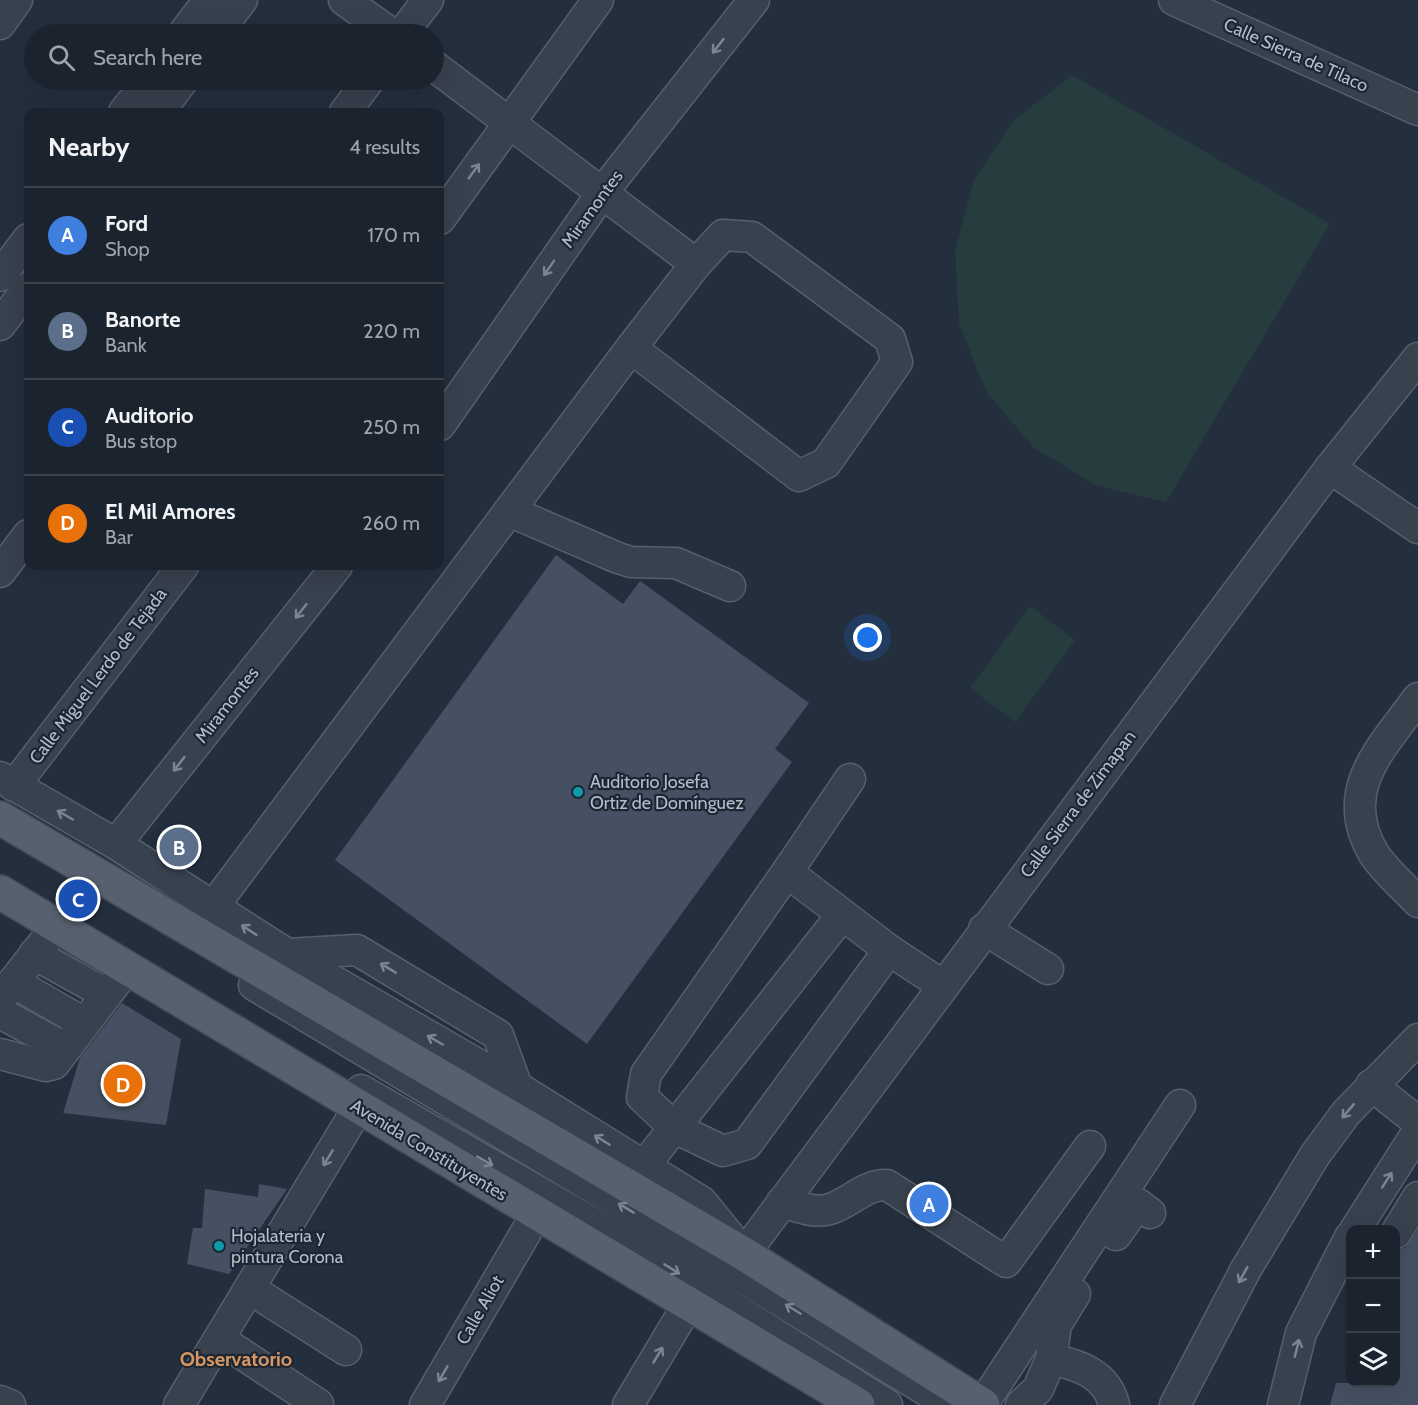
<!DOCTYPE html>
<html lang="en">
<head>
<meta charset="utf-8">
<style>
	:root { --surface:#1b232e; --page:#242b36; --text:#f1f3f6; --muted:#a0a4aa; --line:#39404a; --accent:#8ab4f8 }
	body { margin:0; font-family:Cabin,sans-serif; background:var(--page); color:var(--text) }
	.controls { position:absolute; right:18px; bottom:18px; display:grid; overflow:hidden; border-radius:12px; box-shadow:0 6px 24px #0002 }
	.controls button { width:54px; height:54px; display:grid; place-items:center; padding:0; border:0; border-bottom:2px solid var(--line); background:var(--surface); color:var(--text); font:30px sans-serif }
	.you { position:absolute; left:868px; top:638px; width:21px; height:21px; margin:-15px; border:4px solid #fff; border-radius:50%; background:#1a73e8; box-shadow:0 0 0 9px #1a73e833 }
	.badge { display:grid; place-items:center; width:39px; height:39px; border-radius:50%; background:var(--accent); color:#fff; font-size:20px; font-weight:700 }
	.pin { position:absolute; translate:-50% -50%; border:3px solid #fff; box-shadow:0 2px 6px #0006 }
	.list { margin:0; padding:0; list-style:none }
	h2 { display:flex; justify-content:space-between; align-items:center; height:78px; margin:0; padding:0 24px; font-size:26px }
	h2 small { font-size:20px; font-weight:400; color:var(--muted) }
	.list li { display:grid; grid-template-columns:39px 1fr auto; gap:18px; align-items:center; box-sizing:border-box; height:96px; padding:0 24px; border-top:2px solid var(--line) }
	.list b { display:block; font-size:22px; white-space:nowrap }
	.list p { margin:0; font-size:20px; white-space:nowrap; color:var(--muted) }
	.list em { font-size:20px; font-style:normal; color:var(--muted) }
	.icon { flex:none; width:33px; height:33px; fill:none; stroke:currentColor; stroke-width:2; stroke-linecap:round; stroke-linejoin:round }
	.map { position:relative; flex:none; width:1418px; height:1405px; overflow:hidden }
	.search { position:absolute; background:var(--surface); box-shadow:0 6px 24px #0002; left:24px; top:24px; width:420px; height:66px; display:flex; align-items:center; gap:15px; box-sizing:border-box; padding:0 21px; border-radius:33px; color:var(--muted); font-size:22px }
	.panel { position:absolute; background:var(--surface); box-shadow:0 6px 24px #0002; left:24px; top:108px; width:420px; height:462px; border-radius:12px }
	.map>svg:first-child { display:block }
	.green { fill:#263c3f }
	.building { fill:#455162 }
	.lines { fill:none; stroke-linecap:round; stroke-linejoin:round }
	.minor-casing { stroke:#565f6c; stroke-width:33 }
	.major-casing { stroke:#414a57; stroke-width:36 }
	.minor { stroke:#38414e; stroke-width:30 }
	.major { stroke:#56606e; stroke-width:33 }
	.oneway { stroke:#7c8592 }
	.culture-dot { fill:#0f9aa8; stroke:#1d2633; stroke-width:2 }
	.labels { text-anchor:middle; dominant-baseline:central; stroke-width:4.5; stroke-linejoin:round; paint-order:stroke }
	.street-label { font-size:18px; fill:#b4bcc9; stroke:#1d2633 }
	.poi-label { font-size:18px; fill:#b4bcc9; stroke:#1d2633; text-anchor:start }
	.neighbourhood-label { font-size:20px; font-weight:bold; fill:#d59563; stroke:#1d2633 }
</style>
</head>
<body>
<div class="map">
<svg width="1418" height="1405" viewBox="0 0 1418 1405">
	<rect width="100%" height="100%" fill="#242f3e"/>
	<!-- green -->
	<g class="green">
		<path d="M 1072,75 L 1330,224 L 1166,502 L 1095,485 L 1033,447 L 986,391 L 959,323 L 955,250 L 974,180 L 1014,120 Z"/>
		<path d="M 1030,606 L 1075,640 L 1015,722 L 970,688 Z"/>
	</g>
	<!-- building -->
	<g class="building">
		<path d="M 556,555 L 623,604 L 640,581 L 809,703 L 775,749 L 792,762 L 587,1044 L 335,860 Z"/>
		<path d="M 122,1003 L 181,1039 L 166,1125 L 63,1113 L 80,1058 Z"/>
		<path d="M 259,1184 L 287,1189 L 229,1274 L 187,1264 L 193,1228 L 202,1228 L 205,1189 L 258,1197 Z"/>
		<path d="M 1418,1230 L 1418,1405 L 1330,1405 L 1336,1383 L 1395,1383 L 1395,1250 L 1405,1248 Z"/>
	</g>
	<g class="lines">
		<!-- minor casing -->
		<g class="minor-casing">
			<g id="minor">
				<path d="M 344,0 L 392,34"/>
				<path d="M 1174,0 L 1418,110"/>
				<path d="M 0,24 L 17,0"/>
				<path d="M 183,34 L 209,0"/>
				<path d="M 216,34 L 242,0"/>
				<path d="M 402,34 L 428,0"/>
				<path d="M 434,66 L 696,264"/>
				<path d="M 124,112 L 149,80"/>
				<path d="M 159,112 L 183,80"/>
				<path d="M 345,112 L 369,80"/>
				<path d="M 440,219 L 598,0"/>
				<path d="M 0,276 L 28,239"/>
				<path d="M 0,325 L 28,288"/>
				<path d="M 440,425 L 602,193 L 754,0"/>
				<path d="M 1330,468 L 1418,528"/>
				<path d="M 509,511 L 618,558 L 631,562 L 676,563 L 730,586"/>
				<path d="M 0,572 L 28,535"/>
				<path d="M 1418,698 C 1382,748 1336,790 1374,854 C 1385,871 1404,887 1418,902"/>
				<path d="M 0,777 L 116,844 L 287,954 L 517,1087 L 702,1202 L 744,1254 L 1330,468 L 1418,358"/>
				<path d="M 14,786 L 183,566"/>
				<path d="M 116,844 L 337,566"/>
				<path d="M 787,872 L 889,950 L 747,1144 L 723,1151 L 675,1128 L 642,1097 L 646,1074 Z"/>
				<path d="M 787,872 L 850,779"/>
				<path d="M 213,907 L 631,348 L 696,264 L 723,235 L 752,237 L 890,339 L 897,362 L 826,463 L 799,476 L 631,348"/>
				<path d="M 984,929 L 1048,969"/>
				<path d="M 889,950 L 942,985"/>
				<path d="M 34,954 L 106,994"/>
				<path d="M 287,954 L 357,950 L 498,1035 L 517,1087"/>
				<path d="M 13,982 L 84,1023"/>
				<path d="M 254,985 L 707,1256 L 950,1405"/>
				<path d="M 0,999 L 56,927"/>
				<path d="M 0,1013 L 65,1048"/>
				<path d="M 0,1054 L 46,1066 L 54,1064 L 127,968"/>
				<path d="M 1371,1085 L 1418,1122"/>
				<path d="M 361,1090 L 666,1265 L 887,1405"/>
				<path d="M 644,1166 L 842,915"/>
				<path d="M 782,1202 C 797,1206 814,1214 830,1209 C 850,1203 865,1184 887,1185 L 1006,1262 L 1090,1146"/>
				<path d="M 1355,1230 L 1418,1131"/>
				<path d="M 1396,1233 L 1418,1197"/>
				<path d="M 1116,1235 L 1138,1204 L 1150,1213"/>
				<path d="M 250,1289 L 346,1350"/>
				<path d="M 219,1339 L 318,1404"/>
				<path d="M 1051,1359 L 1056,1325 L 1075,1294"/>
				<path d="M 0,1401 L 10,1405"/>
				<path d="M 179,1405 L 358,1108"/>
				<path d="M 425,1405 L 536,1215"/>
				<path d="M 628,1405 L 689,1303"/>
				<path d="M 982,1405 L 1180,1105"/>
				<path d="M 1021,1405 L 1038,1389 L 1051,1359 C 1079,1365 1107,1374 1114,1405"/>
				<path d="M 1175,1405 L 1246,1269 L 1315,1155 L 1346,1113 L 1418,1039"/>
				<path d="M 1283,1405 L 1301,1333 L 1350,1237"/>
			</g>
		</g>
		<!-- major casing -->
		<g class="major-casing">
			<g id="major">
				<path d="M 0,818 L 744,1254 L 983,1405"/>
				<path d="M 0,892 L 858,1405"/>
			</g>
		</g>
		<!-- minor -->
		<use href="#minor" class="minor"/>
		<!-- major -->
		<use href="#major" class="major"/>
	</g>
	<!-- one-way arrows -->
	<defs><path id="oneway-shaft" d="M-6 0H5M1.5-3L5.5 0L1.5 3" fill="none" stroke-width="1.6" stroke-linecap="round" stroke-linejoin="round" transform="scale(1.5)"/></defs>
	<g class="oneway">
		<use href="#oneway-shaft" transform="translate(718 46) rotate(128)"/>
		<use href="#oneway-shaft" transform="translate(474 171) rotate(-54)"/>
		<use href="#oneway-shaft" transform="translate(549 268) rotate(125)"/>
		<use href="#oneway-shaft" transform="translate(301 611) rotate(128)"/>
		<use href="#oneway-shaft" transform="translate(179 764) rotate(128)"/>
		<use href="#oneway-shaft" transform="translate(65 815) rotate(-150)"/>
		<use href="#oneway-shaft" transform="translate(249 930) rotate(-147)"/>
		<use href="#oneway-shaft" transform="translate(388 968) rotate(-149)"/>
		<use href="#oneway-shaft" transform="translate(435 1040) rotate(-150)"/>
		<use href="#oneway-shaft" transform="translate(1348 1111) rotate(130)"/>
		<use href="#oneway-shaft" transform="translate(602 1140) rotate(-148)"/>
		<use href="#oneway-shaft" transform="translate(328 1158) rotate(121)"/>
		<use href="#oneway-shaft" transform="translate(485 1161) rotate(30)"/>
		<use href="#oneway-shaft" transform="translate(1387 1180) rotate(-57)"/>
		<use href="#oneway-shaft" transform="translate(626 1208) rotate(-149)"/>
		<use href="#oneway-shaft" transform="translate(672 1269) rotate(32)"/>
		<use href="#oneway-shaft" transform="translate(1243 1275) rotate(119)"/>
		<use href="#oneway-shaft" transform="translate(793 1309) rotate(-148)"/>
		<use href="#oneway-shaft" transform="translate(1297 1348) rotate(-76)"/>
		<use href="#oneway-shaft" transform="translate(658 1355) rotate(-59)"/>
		<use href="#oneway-shaft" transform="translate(443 1374) rotate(120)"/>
	</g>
	<!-- markers -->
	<g class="culture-dot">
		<circle cx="578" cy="792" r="6"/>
		<circle cx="219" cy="1246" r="6"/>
	</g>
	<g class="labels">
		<!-- street labels -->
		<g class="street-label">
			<text transform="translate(1296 55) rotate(24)">Calle Sierra de Tilaco</text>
			<text transform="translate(592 209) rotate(-54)">Miramontes</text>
			<text transform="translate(98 676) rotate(-53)">Calle Miguel Lerdo de Tejada</text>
			<text transform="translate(227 705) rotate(-52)">Miramontes</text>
			<text transform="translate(1078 804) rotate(-53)">Calle Sierra de Zimapan</text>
			<text transform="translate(429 1150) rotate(31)">Avenida Constituyentes</text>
			<text transform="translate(480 1310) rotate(-60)">Calle Aliot</text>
		</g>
		<!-- poi labels -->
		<g class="poi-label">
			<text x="590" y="782">Auditorio Josefa<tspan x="590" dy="21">Ortiz de Domínguez</tspan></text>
			<text x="231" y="1236">Hojalateria y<tspan x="231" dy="21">pintura Corona</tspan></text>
		</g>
		<!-- neighbourhood labels -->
		<g class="neighbourhood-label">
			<text x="236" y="1359">Observatorio</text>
		</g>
	</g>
</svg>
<div class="controls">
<button>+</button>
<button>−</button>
<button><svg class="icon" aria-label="layers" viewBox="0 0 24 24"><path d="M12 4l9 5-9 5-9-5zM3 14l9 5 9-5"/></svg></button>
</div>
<div class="you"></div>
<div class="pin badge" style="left:929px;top:1204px;background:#3f7fe0">A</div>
<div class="pin badge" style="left:179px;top:847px;background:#5c6f8a">B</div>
<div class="pin badge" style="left:78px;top:899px;background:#1a4fb4">C</div>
<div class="pin badge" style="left:123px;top:1084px;background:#e8710a">D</div>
<div class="search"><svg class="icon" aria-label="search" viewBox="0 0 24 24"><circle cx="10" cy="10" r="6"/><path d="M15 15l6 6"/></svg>Search here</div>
<section class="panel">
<h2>Nearby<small>4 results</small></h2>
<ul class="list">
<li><span class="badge" style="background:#3f7fe0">A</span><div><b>Ford</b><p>Shop</p></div><em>170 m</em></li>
<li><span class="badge" style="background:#5c6f8a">B</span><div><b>Banorte</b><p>Bank</p></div><em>220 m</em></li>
<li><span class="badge" style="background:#1a4fb4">C</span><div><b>Auditorio</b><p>Bus stop</p></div><em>250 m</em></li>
<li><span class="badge" style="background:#e8710a">D</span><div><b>El Mil Amores</b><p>Bar</p></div><em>260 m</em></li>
</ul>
</section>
</div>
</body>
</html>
